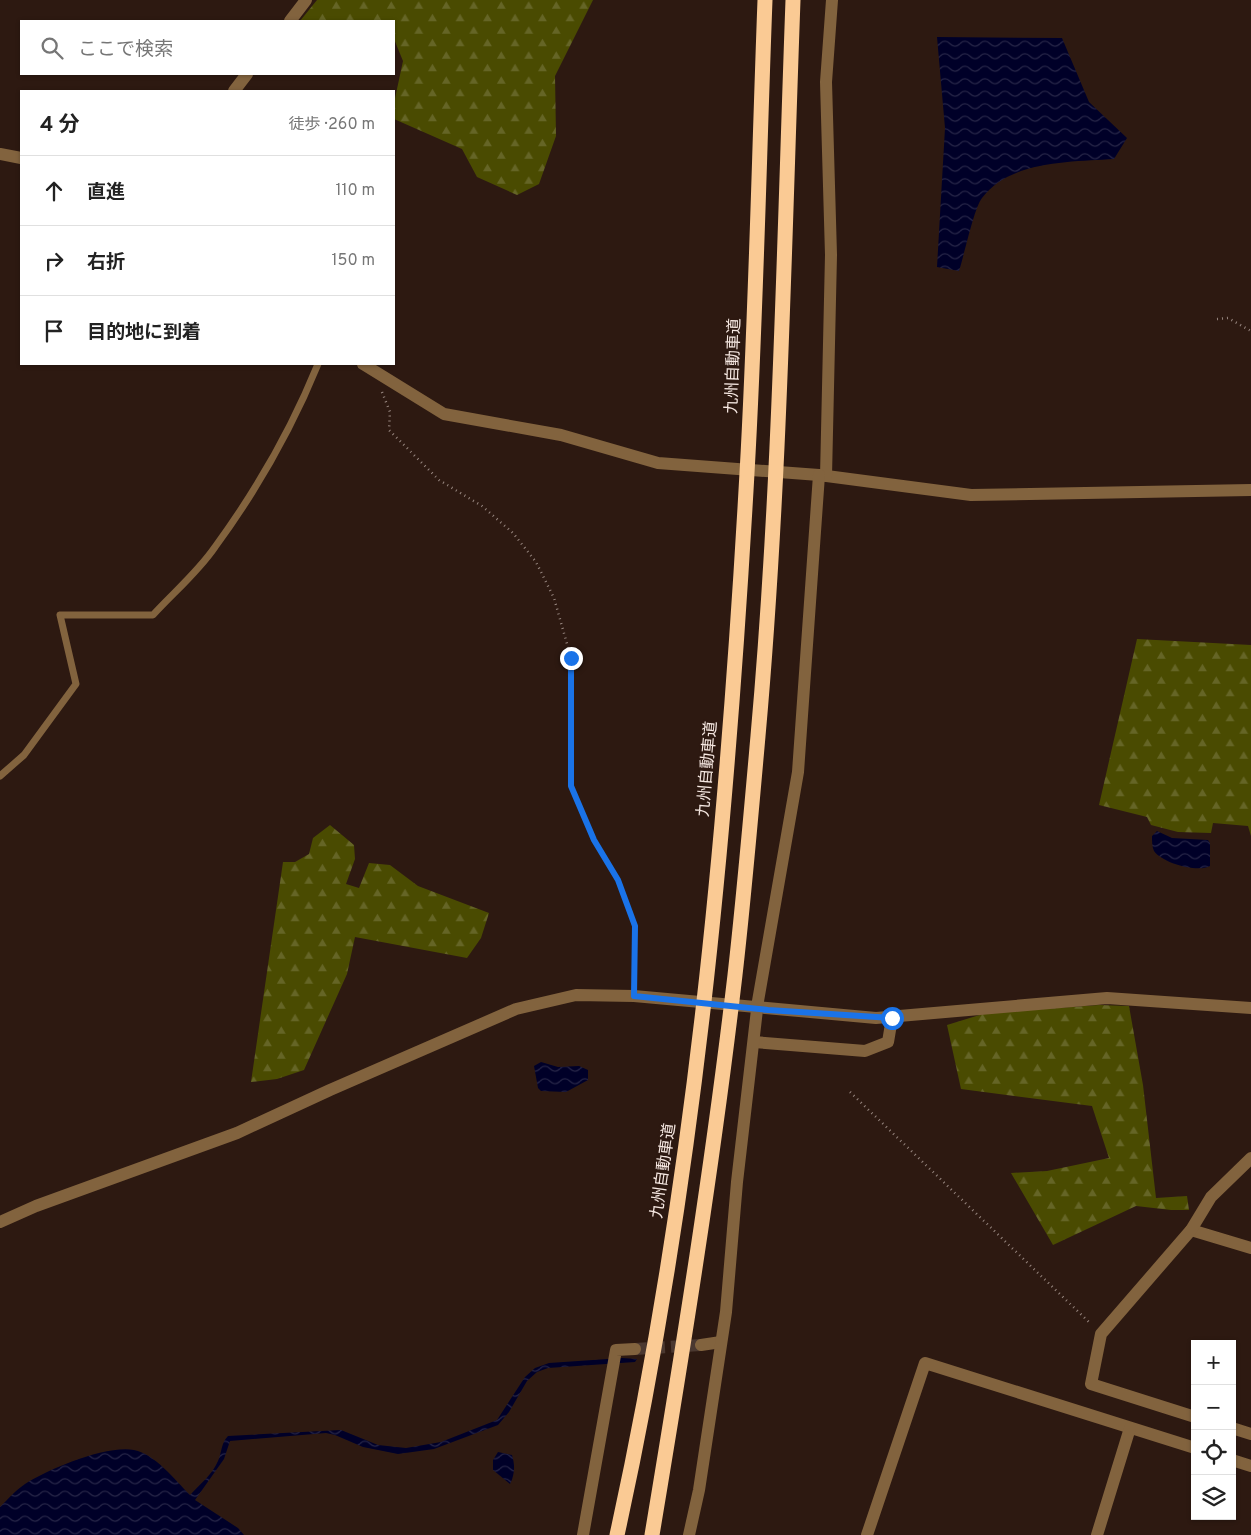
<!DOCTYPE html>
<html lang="ja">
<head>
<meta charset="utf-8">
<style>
	:root { --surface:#fff; --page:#f6f6f6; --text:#222; --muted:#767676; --line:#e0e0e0 }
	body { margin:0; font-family:Overpass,"Noto Sans JP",sans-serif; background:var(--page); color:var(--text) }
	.controls { position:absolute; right:15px; bottom:15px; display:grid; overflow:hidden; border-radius:0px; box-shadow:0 1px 4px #0004 }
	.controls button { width:45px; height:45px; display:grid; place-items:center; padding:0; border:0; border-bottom:1px solid var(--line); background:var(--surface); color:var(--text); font:25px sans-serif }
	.stop { position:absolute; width:15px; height:15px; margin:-11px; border:4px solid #1a73e8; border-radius:50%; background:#fff }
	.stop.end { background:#1a73e8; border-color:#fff; box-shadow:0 1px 5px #0008 }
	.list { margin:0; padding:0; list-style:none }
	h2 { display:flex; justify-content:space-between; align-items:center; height:65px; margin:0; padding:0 20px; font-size:21px }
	h2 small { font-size:16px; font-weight:400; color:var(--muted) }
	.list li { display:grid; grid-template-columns:32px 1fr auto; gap:15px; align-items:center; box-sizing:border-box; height:70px; padding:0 20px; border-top:1px solid var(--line) }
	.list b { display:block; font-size:19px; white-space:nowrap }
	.list em { font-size:16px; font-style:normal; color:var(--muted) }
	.icon { flex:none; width:28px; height:28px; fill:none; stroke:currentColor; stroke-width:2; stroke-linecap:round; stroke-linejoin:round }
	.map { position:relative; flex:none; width:1251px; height:1535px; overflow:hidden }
	.search { position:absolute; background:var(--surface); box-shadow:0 1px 4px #0004; left:20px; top:20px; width:375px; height:55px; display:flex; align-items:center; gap:12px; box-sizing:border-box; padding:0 18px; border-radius:0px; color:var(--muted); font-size:19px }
	.panel { position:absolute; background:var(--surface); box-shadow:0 1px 4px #0004; left:20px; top:90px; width:375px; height:275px; border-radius:0px }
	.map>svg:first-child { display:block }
	.forest { fill:url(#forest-firs) }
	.water { fill:url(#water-waves) }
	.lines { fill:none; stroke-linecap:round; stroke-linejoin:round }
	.minor-tunnel { stroke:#4b3830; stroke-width:12; stroke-dasharray:12 6; stroke-linecap:butt }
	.path { stroke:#97867f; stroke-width:2.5; stroke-dasharray:1 4; stroke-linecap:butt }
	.service { stroke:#82633e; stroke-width:7 }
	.minor { stroke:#82633e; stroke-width:12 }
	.motorway { stroke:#faca94; stroke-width:15 }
	.route { stroke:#1a73e8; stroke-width:6 }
	.labels { text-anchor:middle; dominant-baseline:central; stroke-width:4; stroke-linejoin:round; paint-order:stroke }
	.street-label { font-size:16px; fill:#f6e8e2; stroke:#2d1911 }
</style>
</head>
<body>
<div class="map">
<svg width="1251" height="1535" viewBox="0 0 1251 1535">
	<defs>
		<pattern id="forest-firs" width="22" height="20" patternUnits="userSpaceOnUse" patternTransform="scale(1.25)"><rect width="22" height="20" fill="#4a4b01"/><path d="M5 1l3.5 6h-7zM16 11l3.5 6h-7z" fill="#656526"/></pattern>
		<pattern id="water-waves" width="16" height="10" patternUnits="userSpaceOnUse" patternTransform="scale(1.25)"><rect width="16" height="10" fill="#000028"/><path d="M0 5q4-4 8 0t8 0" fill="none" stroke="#262547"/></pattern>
	</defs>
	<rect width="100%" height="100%" fill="#2d1911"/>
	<!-- forest -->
	<g class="forest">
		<path d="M 317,0 L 593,0 L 555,76 L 556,136 L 539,184 L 517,195 L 477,177 L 462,149 L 394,119 L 394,103 L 403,61 L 394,39 L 394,21 L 300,21 Z"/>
		<path d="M 1137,639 L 1251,645 L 1251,836 L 1248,826 L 1213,823 L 1211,833 L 1178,832 L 1151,825 L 1147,817 L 1099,805 Z"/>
		<path d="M 330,825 L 354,845 L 355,859 L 346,884 L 359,888 L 369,863 L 390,865 L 418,886 L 489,913 L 481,938 L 467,958 L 355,937 L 347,974 L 304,1070 L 277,1079 L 251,1082 L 283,862 L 295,862 L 309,854 L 313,838 Z"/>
		<path d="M 1099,1005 L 1129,1006 L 1143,1085 L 1156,1198 L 1187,1196 L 1189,1210 L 1171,1210 L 1136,1206 L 1053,1245 L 1011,1173 L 1047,1171 L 1109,1158 L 1092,1106 L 961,1089 L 947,1025 L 986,1013 Z"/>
	</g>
	<!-- water -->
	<g class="water">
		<path d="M 937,37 L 1062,38 L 1089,102 L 1127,138 L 1114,159 C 1072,162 1010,160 982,198 C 974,208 964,256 959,271 L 937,267 L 945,128 Z"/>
		<path d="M 1157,831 L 1172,838 L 1208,840 L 1210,843 L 1210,866 C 1198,873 1162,863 1154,851 C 1152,847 1152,841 1152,836 Z"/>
		<path d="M 541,1062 L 558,1067 L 579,1066 L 588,1070 L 588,1080 L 566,1092 L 541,1091 L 538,1088 L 534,1066 Z"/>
		<path d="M 622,1358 L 637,1359 L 635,1362 L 548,1368 L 537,1372 L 527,1381 L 509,1412 L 498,1425 L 434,1449 L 398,1454 L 363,1447 L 335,1435 L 326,1433 L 230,1441 L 224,1459 L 195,1500 L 238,1528 L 244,1535 L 0,1535 L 0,1507 C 8,1499 16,1490 25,1484 C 49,1469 105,1445 134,1450 C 155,1454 175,1480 190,1495 C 200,1484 212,1475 218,1461 C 222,1452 221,1443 228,1436 L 341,1430 L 378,1445 L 406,1448 L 441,1442 L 497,1420 L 525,1377 L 535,1368 L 549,1363 Z"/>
		<path d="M 498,1452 L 512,1455 C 515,1465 515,1474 510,1484 L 493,1470 L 493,1460 Z"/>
	</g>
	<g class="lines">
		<!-- minor-tunnel -->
		<path class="minor-tunnel" d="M 635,1349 L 701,1345"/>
		<!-- path -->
		<g class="path">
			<path d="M 1217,319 L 1228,318 L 1251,331"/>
			<path d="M 382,392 L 390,412 L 389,430 L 439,480 L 482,506 L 513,533 L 536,562 L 554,598 L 571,658 L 571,786 L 594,840 L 618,880 L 635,926 L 635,982"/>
			<path d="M 850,1092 L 1091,1324"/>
		</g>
		<!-- service -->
		<path class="service" d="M 0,776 L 24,755 L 76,684 L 60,615 L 153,615 C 173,593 198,572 215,547 C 256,491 292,428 318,364"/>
		<!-- minor -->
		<g class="minor">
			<path d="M 290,21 L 306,0"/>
			<path d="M 234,91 L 247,74"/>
			<path d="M 0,154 L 21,158"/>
			<path d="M 363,364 L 444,414 L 561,435 L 658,463 L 819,475 L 971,495 L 1251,490"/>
			<path d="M 826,476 L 831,255 L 826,82 L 832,0"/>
			<path d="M 754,1042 L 865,1051 L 888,1042 L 892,1018"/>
			<path d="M 0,1222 L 36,1206 L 237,1133 L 330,1090 L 516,1009 L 576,995 L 634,996 L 876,1018 L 1107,998 L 1251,1008"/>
			<path d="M 1191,1230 L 1251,1248"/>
			<path d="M 701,1345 L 721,1342"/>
			<path d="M 1195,1417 L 1091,1384 L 1101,1334 L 1191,1230 L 1211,1197 L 1251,1158"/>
			<path d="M 1232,1428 L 1251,1434"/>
			<path d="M 1232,1460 L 1251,1466"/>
			<path d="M 583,1535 L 616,1350 L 635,1349"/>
			<path d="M 689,1535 L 699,1490 L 726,1312 L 737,1182 L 758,1001 L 798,772 L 819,475"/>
			<path d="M 867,1535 L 925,1363 L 1195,1448"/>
			<path d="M 1097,1535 L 1130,1428"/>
		</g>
		<!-- motorway -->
		<g class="motorway">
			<path d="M 617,1535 C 694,1186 727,829 747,473 C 756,316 759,158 765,0"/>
			<path d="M 652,1535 C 683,1349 713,1163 735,975 C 744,896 751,815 758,736 C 780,491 784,245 793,0"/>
		</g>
	</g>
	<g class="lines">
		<!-- route -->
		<path class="route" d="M 571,658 L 571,786 L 594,840 L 618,880 L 635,926 L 634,996 L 768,1010 L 892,1018"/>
	</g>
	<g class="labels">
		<!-- street labels -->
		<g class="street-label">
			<text transform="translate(734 366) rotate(-88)">九州自動車道</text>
			<text transform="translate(708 769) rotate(-85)">九州自動車道</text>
			<text transform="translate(664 1171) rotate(-82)">九州自動車道</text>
		</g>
	</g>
</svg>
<div class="controls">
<button>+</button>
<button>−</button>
<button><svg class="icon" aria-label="locate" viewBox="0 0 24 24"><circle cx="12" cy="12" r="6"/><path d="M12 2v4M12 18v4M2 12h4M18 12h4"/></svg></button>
<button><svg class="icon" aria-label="layers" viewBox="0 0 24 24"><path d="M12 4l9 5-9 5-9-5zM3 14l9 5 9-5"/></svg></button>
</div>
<div class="stop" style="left:892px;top:1018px"></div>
<div class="stop end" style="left:571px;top:658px"></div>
<div class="search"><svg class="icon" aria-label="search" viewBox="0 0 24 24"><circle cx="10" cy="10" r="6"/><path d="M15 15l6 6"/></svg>ここで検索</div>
<section class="panel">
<h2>4 分<small>徒歩 · 260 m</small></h2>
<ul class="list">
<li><svg class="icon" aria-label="ahead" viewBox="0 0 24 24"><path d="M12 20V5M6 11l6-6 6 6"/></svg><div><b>直進</b></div><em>110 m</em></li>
<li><svg class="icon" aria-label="right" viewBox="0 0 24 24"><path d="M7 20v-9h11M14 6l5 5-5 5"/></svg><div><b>右折</b></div><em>150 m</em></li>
<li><svg class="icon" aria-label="arrive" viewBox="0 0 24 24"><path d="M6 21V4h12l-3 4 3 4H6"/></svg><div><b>目的地に到着</b></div></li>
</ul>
</section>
</div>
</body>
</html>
